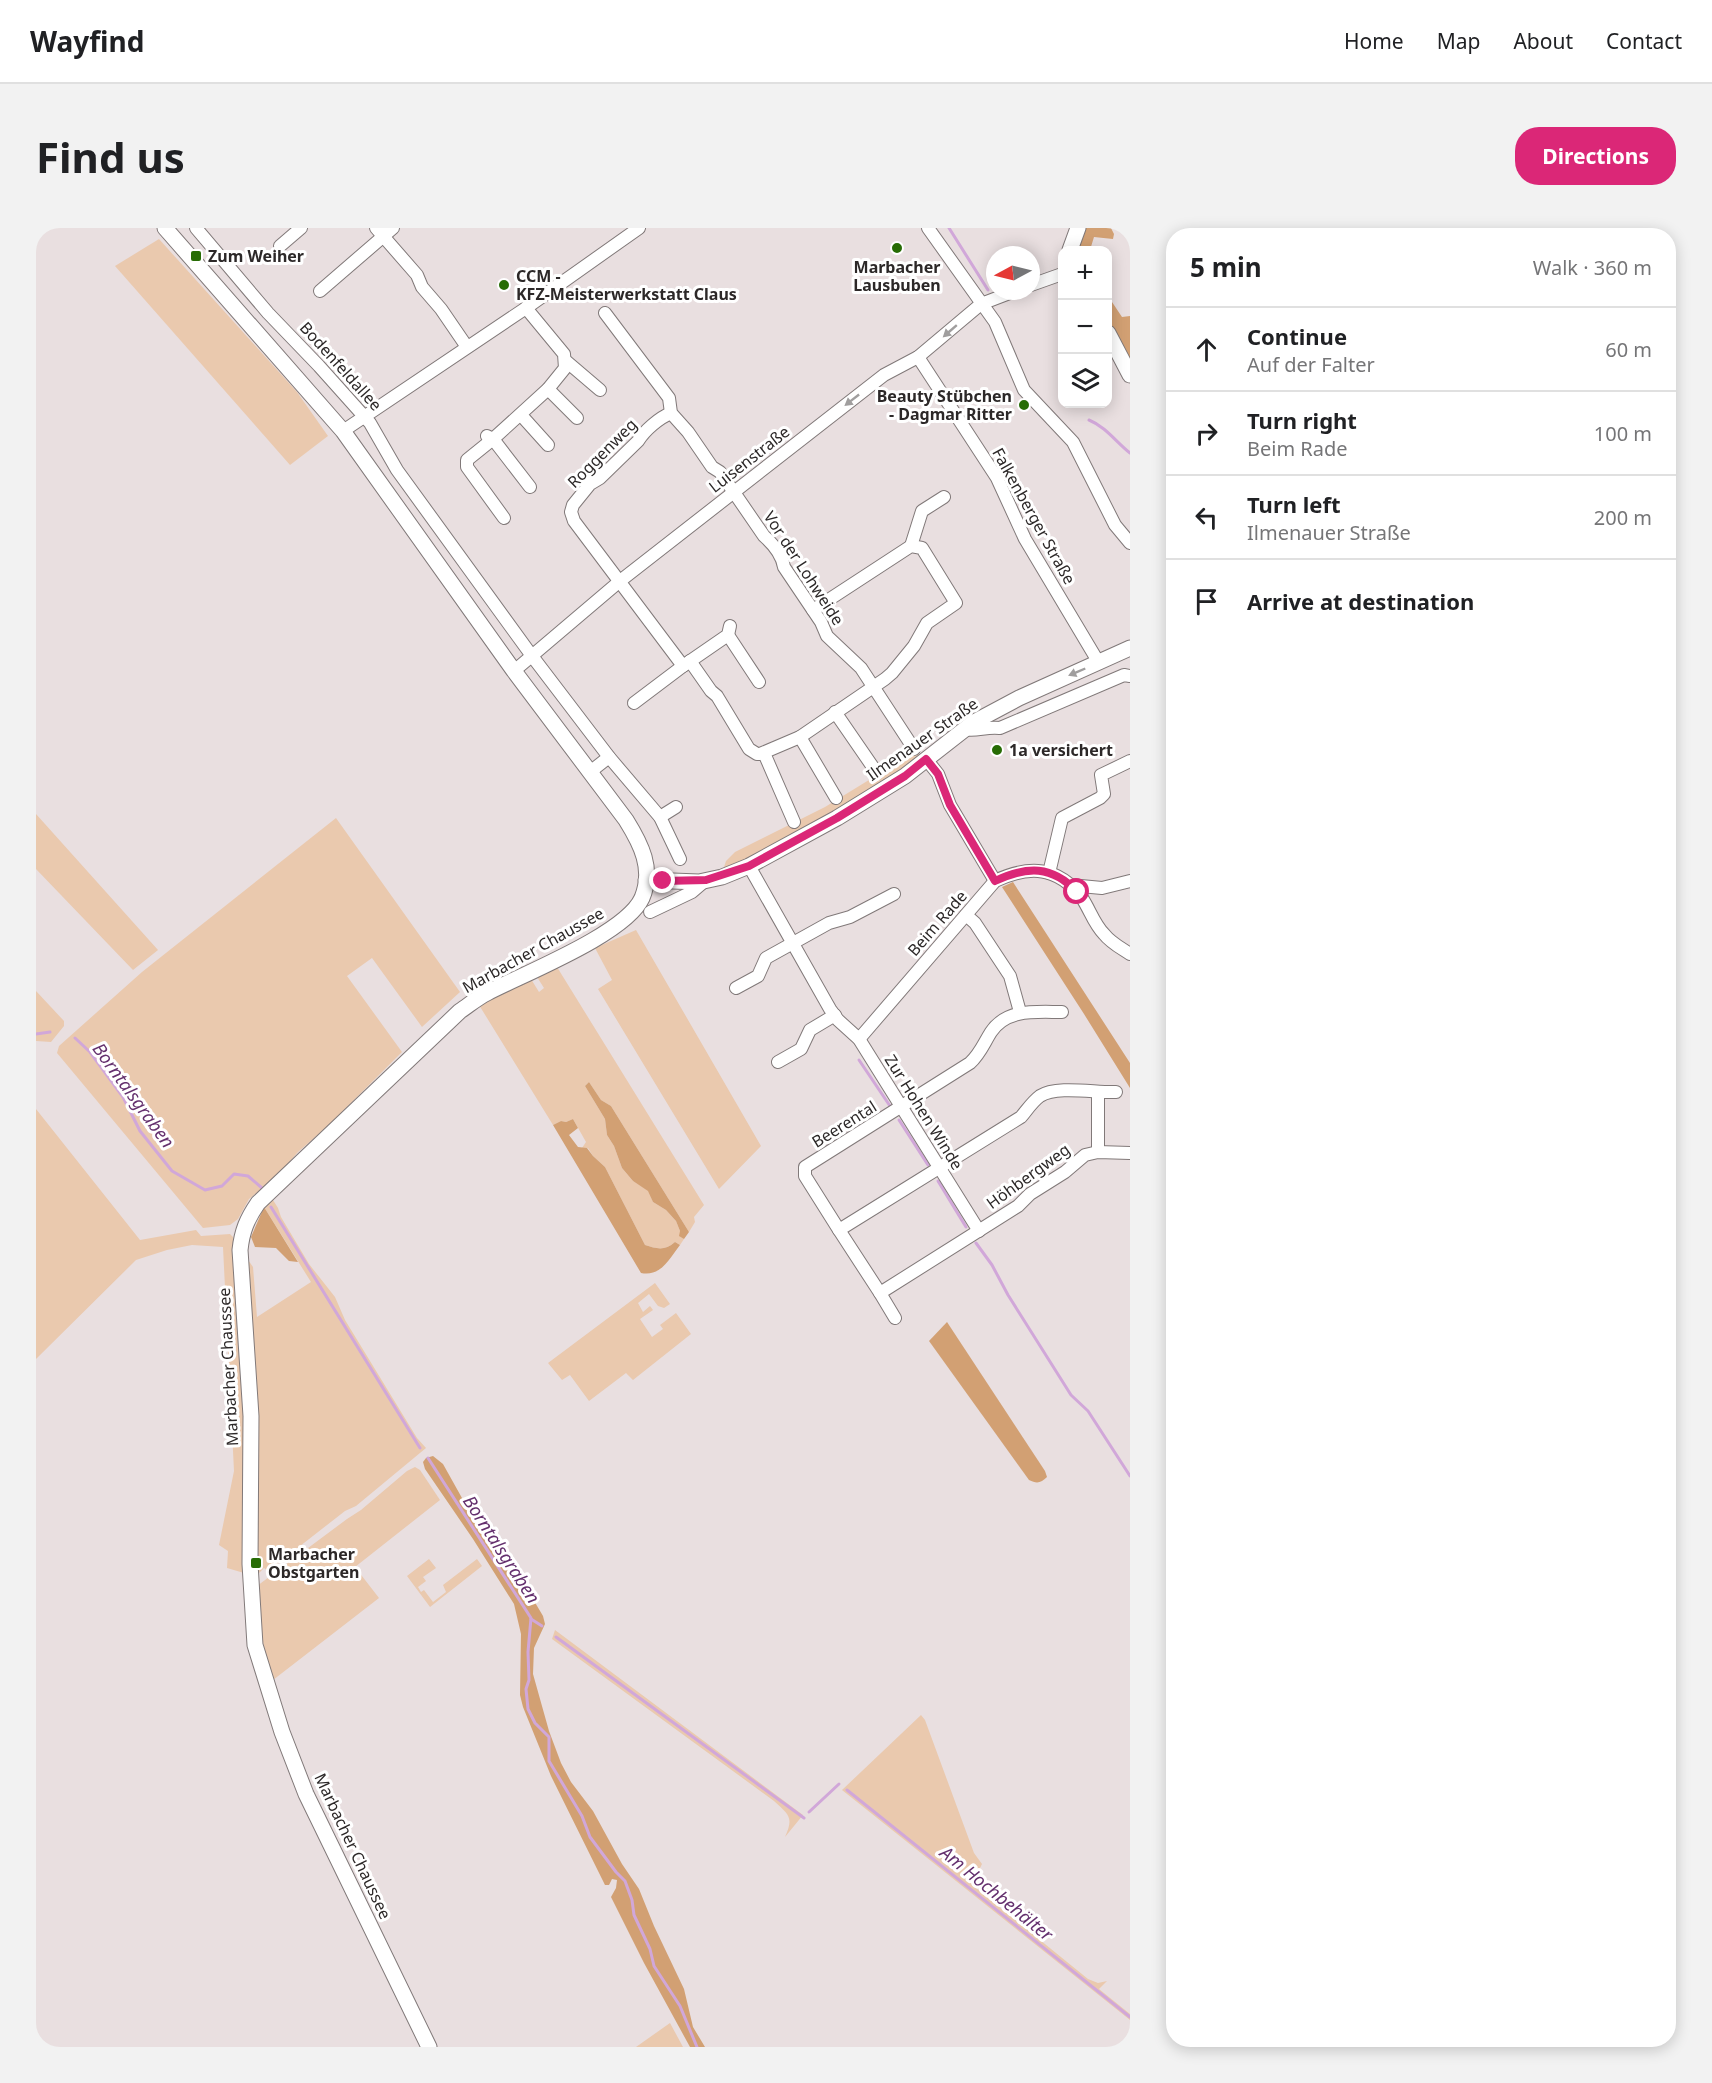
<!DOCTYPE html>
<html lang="en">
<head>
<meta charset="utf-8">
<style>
	:root { --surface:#fff; --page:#f2f2f2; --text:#202124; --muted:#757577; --line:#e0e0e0; --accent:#db2777 }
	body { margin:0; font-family:"Noto Sans",sans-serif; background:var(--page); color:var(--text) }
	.controls { position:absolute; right:18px; top:18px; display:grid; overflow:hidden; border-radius:12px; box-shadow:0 3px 15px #0003 }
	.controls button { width:54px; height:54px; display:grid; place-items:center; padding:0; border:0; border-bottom:2px solid var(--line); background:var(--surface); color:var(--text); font:30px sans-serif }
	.compass { position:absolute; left:950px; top:18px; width:54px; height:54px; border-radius:50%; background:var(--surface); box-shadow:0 3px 15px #0003; rotate:263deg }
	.stop { position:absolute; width:18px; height:18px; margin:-14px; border:4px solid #db2777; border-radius:50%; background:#fff }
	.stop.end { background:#db2777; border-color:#fff; box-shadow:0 2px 6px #0008 }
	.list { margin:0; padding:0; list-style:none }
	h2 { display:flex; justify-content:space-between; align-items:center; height:78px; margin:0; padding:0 24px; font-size:26px }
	h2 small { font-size:20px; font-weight:400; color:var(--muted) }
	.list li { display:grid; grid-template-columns:39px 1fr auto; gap:18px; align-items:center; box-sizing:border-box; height:84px; padding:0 24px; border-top:2px solid var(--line) }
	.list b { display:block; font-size:22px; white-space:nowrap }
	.list p { margin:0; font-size:20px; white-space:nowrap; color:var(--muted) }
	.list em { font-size:20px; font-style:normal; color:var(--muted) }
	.icon { flex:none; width:33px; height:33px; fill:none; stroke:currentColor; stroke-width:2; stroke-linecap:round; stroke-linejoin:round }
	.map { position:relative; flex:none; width:1094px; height:1819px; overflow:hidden; border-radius:24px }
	header { display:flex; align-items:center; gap:36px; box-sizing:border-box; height:84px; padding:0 30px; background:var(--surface); border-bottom:2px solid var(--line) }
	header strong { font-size:28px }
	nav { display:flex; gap:33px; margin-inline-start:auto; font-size:21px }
	.intro { display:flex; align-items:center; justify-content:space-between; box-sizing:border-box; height:144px; padding:0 36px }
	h1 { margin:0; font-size:42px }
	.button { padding:15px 27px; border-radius:24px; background:var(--accent); color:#fff; font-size:21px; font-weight:700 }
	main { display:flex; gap:36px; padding:0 36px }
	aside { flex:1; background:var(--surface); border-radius:24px; box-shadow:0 3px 15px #0003 }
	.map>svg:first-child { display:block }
	.green { fill:#eac9ae }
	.forest { fill:#d2a073 }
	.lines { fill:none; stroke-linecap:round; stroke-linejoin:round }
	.stream { stroke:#d1a7d9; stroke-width:3 }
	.minor-casing { stroke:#817979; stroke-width:14 }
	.tertiary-casing { stroke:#817979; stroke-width:17 }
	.minor { stroke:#fff; stroke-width:12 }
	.tertiary { stroke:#fff; stroke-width:15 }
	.oneway { fill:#a09e9e }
	.route { stroke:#db2777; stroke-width:8 }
	.poi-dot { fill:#276c05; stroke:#fff; stroke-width:2 }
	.labels { text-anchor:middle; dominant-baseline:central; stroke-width:6; stroke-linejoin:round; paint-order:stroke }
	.poi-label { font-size:16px; font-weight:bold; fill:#2c2828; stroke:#fff; text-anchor:start }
	.street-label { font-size:16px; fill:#2c2828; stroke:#fff }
	.water-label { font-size:18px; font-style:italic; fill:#64306e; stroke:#fff }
</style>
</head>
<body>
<header>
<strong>Wayfind</strong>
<nav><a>Home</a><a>Map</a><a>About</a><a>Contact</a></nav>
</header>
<div class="intro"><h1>Find us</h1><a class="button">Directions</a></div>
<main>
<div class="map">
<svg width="1094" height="1819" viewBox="0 0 1094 1819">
	<rect width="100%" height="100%" fill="#e9dfe0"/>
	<!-- green -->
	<g class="green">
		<path d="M 123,11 L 261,164 L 292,208 L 254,237 L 79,38 Z"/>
		<path d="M 880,523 L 885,529 C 824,575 755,609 687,642 L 690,633 L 699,624 L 789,579 Z"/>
		<path d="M 0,586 L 122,722 L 97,742 L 0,641 Z"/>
		<path d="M 300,590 L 424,764 L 386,799 L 336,730 L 311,748 L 366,824 L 292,898 L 262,924 L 241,948 L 213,971 L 202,991 L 194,997 L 167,1000 L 21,825 L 23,818 L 106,744 Z"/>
		<path d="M 600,702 L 725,918 L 683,961 L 562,761 L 576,752 L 559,720 Z"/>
		<path d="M 521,739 L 668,977 L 658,989 L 659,994 L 653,1004 L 575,878 L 565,872 L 553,854 L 549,858 L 569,891 L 571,907 L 578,918 L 586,940 L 597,953 L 613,963 L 617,974 L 630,982 L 640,993 L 644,1003 L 644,1008 L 648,1011 L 644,1017 L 639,1014 C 629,1023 621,1021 609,1017 L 569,939 L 557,928 L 552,920 L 546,920 L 550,914 L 537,891 L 530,894 L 525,893 L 517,897 L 443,777 L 495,751 L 503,764 L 508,760 L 501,749 Z"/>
		<path d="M 0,763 L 28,793 L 28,798 L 15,814 L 0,813 Z"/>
		<path d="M 0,881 L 104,1012 L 160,1002 L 165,1008 L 194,1006 L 197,1009 L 208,1142 L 208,1345 L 191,1340 L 192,1323 L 183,1317 L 198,1243 L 187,1019 L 156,1017 L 131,1022 L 100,1032 L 0,1131 Z"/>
		<path d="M 237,972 L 242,980 L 245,989 L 273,1036 L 299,1069 L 309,1092 L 381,1210 L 390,1220 L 320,1278 L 309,1283 L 232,1343 L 228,1340 L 222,1346 L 222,1327 L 219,1323 L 210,1029 L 217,1039 L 221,1089 L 275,1054 L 228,979 Z"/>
		<path d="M 619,1055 L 634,1076 L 628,1080 L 622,1078 L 613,1066 L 602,1075 L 607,1084 L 614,1078 L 617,1082 L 604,1091 L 616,1109 L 627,1101 L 624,1097 L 640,1085 L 655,1106 L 597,1152 L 590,1145 L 553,1173 L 534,1147 L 526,1152 L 512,1135 Z"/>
		<path d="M 379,1239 L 384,1242 L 404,1272 L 319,1339 L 343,1370 L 237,1452 C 226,1419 223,1392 221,1358 L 311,1291 L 325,1282 L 371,1243 Z"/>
		<path d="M 393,1331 L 400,1340 L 387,1349 L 390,1353 L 382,1359 L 385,1364 L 388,1362 L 397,1374 L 410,1364 L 407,1357 L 441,1331 L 446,1338 L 394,1379 L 371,1348 Z"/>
		<path d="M 519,1402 L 767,1587 L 749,1609 C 758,1589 753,1587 738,1573 L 516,1411 Z"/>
		<path d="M 885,1487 L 889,1492 L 938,1625 L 946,1636 L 941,1646 L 940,1660 L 1052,1751 L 1062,1755 L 1071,1753 L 1063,1761 L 1094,1786 L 1094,1792 L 806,1562 Z"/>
		<path d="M 634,1795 L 647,1819 L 600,1819 Z"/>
	</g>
	<!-- forest -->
	<g class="forest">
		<path d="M 1050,0 L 1075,0 L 1078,6 L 1077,11 L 1058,9 L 1054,22 L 1042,22 Z"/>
		<path d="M 1072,68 L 1086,89 L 1094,88 L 1094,137 L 1072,94 Z"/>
		<path d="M 977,654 L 1094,835 L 1094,860 L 1048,786 L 966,659 Z"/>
		<path d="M 553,854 L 565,872 L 575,878 L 653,1004 L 648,1011 L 643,1008 L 644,1003 L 640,993 L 630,982 L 617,974 L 612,963 L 597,953 L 586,940 L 578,918 L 571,907 L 569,891 L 549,858 Z"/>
		<path d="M 537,891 L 542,900 L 533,907 L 542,919 L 551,920 L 557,928 L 569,939 L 609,1017 C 621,1021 629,1023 639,1014 L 644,1017 C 633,1031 625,1049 605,1045 L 517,897 L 525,893 L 530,894 Z"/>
		<path d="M 228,979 L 262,1034 L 253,1033 L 240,1020 L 219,1019 L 215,1009 Z"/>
		<path d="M 911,1094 L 1009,1243 L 1011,1249 C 1005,1255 1001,1256 993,1252 L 893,1113 Z"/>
		<path d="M 397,1228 L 407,1236 L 431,1279 L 471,1339 L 494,1366 L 507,1388 L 509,1396 L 498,1420 L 497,1446 L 513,1503 L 525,1535 L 535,1554 L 557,1583 L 586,1636 L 603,1661 L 618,1698 L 648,1761 L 657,1799 L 669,1819 L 654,1819 L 608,1735 L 575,1669 L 580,1660 L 581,1652 L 576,1651 L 573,1657 L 569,1657 L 515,1548 L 487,1479 L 484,1467 L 485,1406 L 478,1376 L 437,1311 L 389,1241 L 387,1234 L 390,1230 Z"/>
	</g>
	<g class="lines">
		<!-- stream -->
		<g class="stream">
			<path d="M 913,0 L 952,62"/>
			<path d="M 1053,192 C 1070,199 1080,214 1094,225"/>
			<path d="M 0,806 L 14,804"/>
			<path d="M 39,810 L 54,824 L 87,869 L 104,903 L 136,943 L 169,962 L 186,958 L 198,946 L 212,948 L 226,960"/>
			<path d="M 823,832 L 854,878"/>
			<path d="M 863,892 L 892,937"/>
			<path d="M 902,953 L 930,999"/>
			<path d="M 235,979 L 384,1220"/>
			<path d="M 940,1015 L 956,1037 L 972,1067 L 1035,1167 L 1052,1183 L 1094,1248"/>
			<path d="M 392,1230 L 495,1390 L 492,1424 L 493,1452 L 490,1461 L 492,1481 L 499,1495 L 513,1509 L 513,1533 L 546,1588 L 554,1609 L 580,1644 L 589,1653 L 596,1672 L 598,1687 L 614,1721 L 618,1738 L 644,1778 L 661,1819"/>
			<path d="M 495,1391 L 506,1398"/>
			<path d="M 520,1409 L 768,1590"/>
			<path d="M 811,1562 L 1094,1789"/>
			<path d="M 773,1584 L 803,1556"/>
		</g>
		<!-- minor casing -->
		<g class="minor-casing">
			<g id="minor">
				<path d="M 160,0 L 232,85 L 283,138 L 334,195 L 361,242 L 496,428 L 573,529 L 624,589 L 644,631"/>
				<path d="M 340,0 L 381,47 L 386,59 L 405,81 L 431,119"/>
				<path d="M 892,0 L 959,94 L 988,162 L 1037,214 L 1079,297 L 1094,315"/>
				<path d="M 244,18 L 265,0"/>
				<path d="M 995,57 L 1026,46"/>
				<path d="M 284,63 L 357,0"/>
				<path d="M 569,85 L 633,170 L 635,185 L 652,204 L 676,239 L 684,244 L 728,308 C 737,316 746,327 748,339 L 785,394 L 791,408 L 825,440 L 878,521"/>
				<path d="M 882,129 L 961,250 L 989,311 L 1063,435"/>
				<path d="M 530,133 L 564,162"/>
				<path d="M 512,161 L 541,190"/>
				<path d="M 635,185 C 623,190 609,202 602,213 L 564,250 L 554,256 L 537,277 L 535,284 L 538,293 L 647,438"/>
				<path d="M 485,187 L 512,217"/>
				<path d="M 307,203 L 490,80 L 603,0"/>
				<path d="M 451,208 L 457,211 L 512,161 L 529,140 L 528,126 L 490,80"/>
				<path d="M 468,290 L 431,239 L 431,232 L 457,211 L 494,259"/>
				<path d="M 875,318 L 886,283 L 908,269"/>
				<path d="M 692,407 L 723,454"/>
				<path d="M 654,433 L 675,463 L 681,468 L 713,521 L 721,526 L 724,526 L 764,509 L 849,451 L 856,445 L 878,418 L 891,395 L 920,375 L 886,320 L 875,318 L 777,382"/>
				<path d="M 478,443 L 584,353 L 848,147 L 882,129 L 945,76 L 979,63"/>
				<path d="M 598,475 L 647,438 L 692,407 L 694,398"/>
				<path d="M 799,484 L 841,545"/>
				<path d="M 928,501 C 939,504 951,498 964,500 L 1088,447 L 1094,448"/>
				<path d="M 764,509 L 800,570"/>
				<path d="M 728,525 L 758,594"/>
				<path d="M 890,531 L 902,546 L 914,577 L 959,653"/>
				<path d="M 554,544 L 573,529"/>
				<path d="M 624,589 L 640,579"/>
				<path d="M 713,638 L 794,781 L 802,792 L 823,811 L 943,1003"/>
				<path d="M 1013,645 L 1026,590 L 1064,570 L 1068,566 L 1065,547 L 1094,533"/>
				<path d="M 1034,657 L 1066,660 L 1094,653"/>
				<path d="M 614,684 L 656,664 L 670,652"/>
				<path d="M 930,687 L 939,695 L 974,748 L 984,784"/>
				<path d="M 700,760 L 722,748 L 730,730 L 793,695 L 814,689 L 858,666"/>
				<path d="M 823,811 L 959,653 C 993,637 1022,638 1046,670 C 1054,682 1058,696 1068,706 C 1075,715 1085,720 1094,726"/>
				<path d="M 742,834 L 765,821 L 774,802 L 799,787"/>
				<path d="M 1062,865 L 1062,924"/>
				<path d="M 803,1002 L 769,948 L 769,939 L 934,835 C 944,826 948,815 955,804 C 971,780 1001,784 1026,784"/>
				<path d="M 844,1065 L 803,1002 L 985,889 C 991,882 996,874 1004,868 C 1021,857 1060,865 1080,864"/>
				<path d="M 859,1090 L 844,1065 L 982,978 L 994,966 L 1029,944 L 1049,927 L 1062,924 L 1094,925"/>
			</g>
		</g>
		<!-- tertiary casing -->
		<g class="tertiary-casing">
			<g id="tertiary">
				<path d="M 129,0 L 307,203 L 478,443 L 590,592 C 605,616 618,641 606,670 C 590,706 487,746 451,765 C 441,770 433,777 424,783 L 222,975 C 211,991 206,1003 204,1022 L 215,1188 L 214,1336 L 219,1417 L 246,1504 L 270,1566 L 393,1819"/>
				<path d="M 1034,22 L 1042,0"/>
				<path d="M 1072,105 L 1094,147"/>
				<path d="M 610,652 L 663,654 L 686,649 L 713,638 L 801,590 L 869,548 L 938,494 L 983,470 L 1094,420"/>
			</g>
		</g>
		<!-- minor -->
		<use href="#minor" class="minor"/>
		<!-- tertiary -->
		<use href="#tertiary" class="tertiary"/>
	</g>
	<!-- one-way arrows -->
	<defs><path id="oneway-solid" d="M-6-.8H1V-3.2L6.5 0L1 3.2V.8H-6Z" transform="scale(1.5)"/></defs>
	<g class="oneway">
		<use href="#oneway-solid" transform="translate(914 103) rotate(139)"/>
		<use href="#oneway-solid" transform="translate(816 172) rotate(142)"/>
		<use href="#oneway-solid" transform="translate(1041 444) rotate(157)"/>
	</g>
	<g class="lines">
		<!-- route -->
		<path class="route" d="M 627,653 L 670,652 L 713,638 L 801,590 L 869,548 L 890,531 L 902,546 L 914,577 L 959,653 C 991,638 1016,637 1041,664"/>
	</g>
	<!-- markers -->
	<g class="poi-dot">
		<circle cx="861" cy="20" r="6"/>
		<rect x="154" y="22" width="12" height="12" rx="3"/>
		<circle cx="468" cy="57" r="6"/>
		<circle cx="988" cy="177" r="6"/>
		<circle cx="961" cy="522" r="6"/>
		<rect x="214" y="1329" width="12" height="12" rx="3"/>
	</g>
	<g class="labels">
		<!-- poi labels -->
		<g class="poi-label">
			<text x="172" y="28">Zum Weiher</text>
			<text x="861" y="39" text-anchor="middle">Marbacher<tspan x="861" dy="18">Lausbuben</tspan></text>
			<text x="480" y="48">CCM -<tspan x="480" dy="18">KFZ-Meisterwerkstatt Claus</tspan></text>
			<text x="976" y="168" text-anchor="end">Beauty Stübchen<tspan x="976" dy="18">- Dagmar Ritter</tspan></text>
			<text x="973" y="522">1a versichert</text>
			<text x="232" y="1326">Marbacher<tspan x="232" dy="18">Obstgarten</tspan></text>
		</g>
		<!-- street labels -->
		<g class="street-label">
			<text transform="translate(305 138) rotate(48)">Bodenfeldallee</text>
			<text transform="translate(566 225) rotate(-45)">Roggenweg</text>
			<text transform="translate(713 231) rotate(-38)">Luisenstraße</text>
			<text transform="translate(998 288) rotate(61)">Falkenberger Straße</text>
			<text transform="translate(768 340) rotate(57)">Vor der Lohweide</text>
			<text transform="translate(886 511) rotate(-35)">Ilmenauer Straße</text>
			<text transform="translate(901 695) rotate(-49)">Beim Rade</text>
			<text transform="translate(497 722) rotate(-29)">Marbacher Chaussee</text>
			<text transform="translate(888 884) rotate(58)">Zur Hohen Winde</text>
			<text transform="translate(808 896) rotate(-32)">Beerental</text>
			<text transform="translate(992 948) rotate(-36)">Höhbergweg</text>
			<text transform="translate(192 1139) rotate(-93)">Marbacher Chaussee</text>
			<text transform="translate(317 1618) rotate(65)">Marbacher Chaussee</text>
		</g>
		<!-- water labels -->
		<g class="water-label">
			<text transform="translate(98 867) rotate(54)">Borntalsgraben</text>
			<text transform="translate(466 1321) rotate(57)">Borntalsgraben</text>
			<text transform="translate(961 1665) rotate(39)">Am Hochbehälter</text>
		</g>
	</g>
</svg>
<div class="controls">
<button>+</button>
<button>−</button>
<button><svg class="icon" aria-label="layers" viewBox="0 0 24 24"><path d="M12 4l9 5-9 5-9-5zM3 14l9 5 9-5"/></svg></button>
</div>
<svg class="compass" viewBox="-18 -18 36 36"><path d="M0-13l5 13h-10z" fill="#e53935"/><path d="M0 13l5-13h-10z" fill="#757577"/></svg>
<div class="stop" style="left:1041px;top:664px"></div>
<div class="stop end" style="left:627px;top:653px"></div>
</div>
<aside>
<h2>5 min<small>Walk · 360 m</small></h2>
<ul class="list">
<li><svg class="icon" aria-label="ahead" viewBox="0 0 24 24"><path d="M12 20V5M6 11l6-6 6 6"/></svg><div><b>Continue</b><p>Auf der Falter</p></div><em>60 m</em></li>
<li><svg class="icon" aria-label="right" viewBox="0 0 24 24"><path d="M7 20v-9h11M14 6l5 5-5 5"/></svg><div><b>Turn right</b><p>Beim Rade</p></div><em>100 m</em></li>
<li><svg class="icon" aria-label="left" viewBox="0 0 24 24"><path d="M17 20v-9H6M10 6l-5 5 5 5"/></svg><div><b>Turn left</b><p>Ilmenauer Straße</p></div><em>200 m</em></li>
<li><svg class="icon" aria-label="arrive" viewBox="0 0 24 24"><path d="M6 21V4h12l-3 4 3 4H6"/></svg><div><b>Arrive at destination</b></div></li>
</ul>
</aside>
</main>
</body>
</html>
